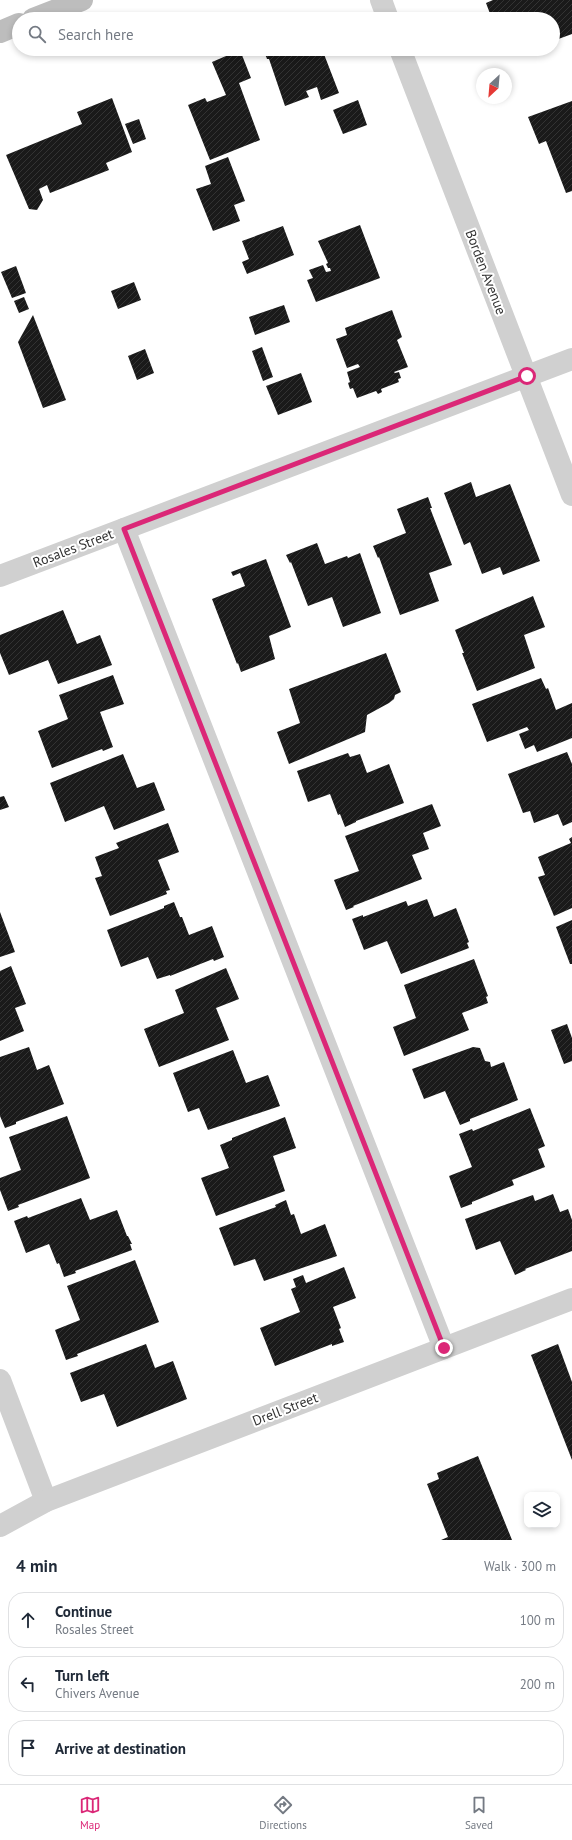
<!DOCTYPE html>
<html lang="en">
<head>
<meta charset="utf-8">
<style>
	:root { --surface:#fff; --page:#f2f2f3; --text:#1f2937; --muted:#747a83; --line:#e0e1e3; --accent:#db2777 }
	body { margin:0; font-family:"PT Sans",sans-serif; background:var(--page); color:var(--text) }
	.controls { position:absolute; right:12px; bottom:12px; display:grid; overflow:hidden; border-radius:8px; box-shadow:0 2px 6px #0003 }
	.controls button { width:36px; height:36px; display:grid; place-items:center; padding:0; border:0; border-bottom:1px solid var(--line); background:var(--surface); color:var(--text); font:20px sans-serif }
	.compass { position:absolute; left:476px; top:68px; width:36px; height:36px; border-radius:50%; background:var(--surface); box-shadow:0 2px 6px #0003; rotate:206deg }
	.stop { position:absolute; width:12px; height:12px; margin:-9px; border:3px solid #db2777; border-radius:50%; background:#fff }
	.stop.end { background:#db2777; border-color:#fff; box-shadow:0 1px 4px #0008 }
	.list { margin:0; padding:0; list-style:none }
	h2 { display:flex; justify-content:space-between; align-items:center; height:52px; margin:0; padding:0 16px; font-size:17px }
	h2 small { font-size:13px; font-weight:400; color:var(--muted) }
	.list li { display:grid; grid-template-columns:26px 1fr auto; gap:12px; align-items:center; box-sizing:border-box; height:56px; margin:0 8px 8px; padding:0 8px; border:1px solid var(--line); border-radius:16px }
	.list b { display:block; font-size:15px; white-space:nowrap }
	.list p { margin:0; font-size:13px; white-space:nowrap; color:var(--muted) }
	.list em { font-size:13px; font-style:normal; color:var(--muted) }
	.icon { flex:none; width:22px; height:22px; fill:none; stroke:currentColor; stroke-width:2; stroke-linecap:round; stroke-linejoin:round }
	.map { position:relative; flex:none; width:572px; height:1540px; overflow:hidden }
	.search { position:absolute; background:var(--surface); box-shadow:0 2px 6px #0003; left:12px; right:12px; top:12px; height:44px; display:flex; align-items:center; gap:10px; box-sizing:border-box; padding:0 14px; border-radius:22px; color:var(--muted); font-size:15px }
	.sheet { height:244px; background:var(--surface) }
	nav { display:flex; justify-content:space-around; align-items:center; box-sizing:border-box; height:56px; border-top:1px solid var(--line); background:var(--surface); font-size:11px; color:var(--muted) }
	nav a { display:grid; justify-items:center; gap:2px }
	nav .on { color:var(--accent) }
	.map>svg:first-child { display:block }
	.building { fill:url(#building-hatch) }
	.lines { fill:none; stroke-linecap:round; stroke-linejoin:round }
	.street { stroke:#d0d0d0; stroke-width:22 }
	.secondary { stroke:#bdbdbd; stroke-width:22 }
	.route { stroke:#db2777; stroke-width:5 }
	.labels { text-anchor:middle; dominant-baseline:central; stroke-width:4; stroke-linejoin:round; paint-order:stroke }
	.street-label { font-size:14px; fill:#333; stroke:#fff }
</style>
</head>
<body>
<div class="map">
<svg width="572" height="1540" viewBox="0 0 572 1540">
	<defs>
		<pattern id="building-hatch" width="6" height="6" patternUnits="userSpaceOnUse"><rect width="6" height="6" fill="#1a1a1a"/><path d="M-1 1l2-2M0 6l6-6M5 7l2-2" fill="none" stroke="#333"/></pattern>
	</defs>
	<rect width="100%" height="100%" fill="#fff"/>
	<!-- building -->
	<g class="building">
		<path d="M 493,0 L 572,0 L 572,34 L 553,41 L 553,19 L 492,19 L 486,3 Z"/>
		<path d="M 263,49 L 322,49 L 339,93 L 321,100 L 317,87 L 306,91 L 309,97 L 285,106 L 269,59 L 267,59 Z"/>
		<path d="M 240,50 L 251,78 L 239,83 L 260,140 L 210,160 L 188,105 L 205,98 L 207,102 L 226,95 L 212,62 Z"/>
		<path d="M 112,98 L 132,152 L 106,163 L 109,170 L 50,193 L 47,185 L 39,189 L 43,200 L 37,210 L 29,209 L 6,155 L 82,124 L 77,112 Z"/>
		<path d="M 358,100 L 367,125 L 343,134 L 333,110 Z"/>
		<path d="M 572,101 L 572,191 L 566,193 L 546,141 L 539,144 L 528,117 Z"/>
		<path d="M 139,119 L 146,139 L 133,144 L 125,124 Z"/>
		<path d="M 228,157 L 245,201 L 234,205 L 240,221 L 213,231 L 196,189 L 211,184 L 205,166 Z"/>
		<path d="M 360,225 L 380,278 L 316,302 L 307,280 L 313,278 L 309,270 L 323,265 L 326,272 L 331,271 L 330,268 L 328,268 L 326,264 L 328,263 L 318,241 Z"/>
		<path d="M 283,226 L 294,255 L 247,274 L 242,262 L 249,259 L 242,241 Z"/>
		<path d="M 16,266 L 26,293 L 12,298 L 1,272 Z"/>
		<path d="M 134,282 L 141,300 L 118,309 L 111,291 Z"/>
		<path d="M 24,297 L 29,309 L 19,313 L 14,301 Z"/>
		<path d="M 284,305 L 290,322 L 255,335 L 249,317 Z"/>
		<path d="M 392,310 L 402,337 L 397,340 L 408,367 L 394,372 L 395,373 L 399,372 L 401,378 L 398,379 L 399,382 L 381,389 L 382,392 L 378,394 L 376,391 L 357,398 L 353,388 L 350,389 L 348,383 L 350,382 L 347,372 L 360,367 L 358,364 L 347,368 L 336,339 L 347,335 L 345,328 Z"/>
		<path d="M 33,315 L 66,400 L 43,408 L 18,342 Z"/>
		<path d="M 262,347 L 273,377 L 263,381 L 252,351 Z"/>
		<path d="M 145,349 L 154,373 L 137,380 L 128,356 Z"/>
		<path d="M 301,373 L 312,402 L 278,415 L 266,386 Z"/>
		<path d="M 471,482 L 476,497 L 510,484 L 540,561 L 503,575 L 500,567 L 482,574 L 470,542 L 464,545 L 444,493 Z"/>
		<path d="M 428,497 L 432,508 L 430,508 L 452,565 L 429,573 L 439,601 L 400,615 L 379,557 L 378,558 L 373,546 L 406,533 L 397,509 Z"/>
		<path d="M 317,543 L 325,564 L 347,556 L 348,558 L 360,553 L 381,613 L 343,627 L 332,597 L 308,606 L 291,562 L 290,563 L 286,555 Z"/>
		<path d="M 266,559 L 291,627 L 269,636 L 275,659 L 241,672 L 238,663 L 237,664 L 212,599 L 245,586 L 240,573 L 233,576 L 231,572 Z"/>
		<path d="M 533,596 L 545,627 L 524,635 L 535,668 L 477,691 L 462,653 L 464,653 L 455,630 Z"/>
		<path d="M 63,610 L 77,644 L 100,635 L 112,665 L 58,684 L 48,660 L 9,675 L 0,653 L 0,635 Z"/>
		<path d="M 386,653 L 401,692 L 395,695 L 394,699 L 389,703 L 367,715 L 365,732 L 289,764 L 277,732 L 300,723 L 289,689 Z"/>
		<path d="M 113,675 L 124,704 L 100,712 L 113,747 L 103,751 L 102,749 L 52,768 L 38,731 L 68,719 L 59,695 Z"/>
		<path d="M 541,678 L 546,689 L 548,688 L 556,710 L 572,703 L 572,738 L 537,752 L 534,745 L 525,749 L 519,734 L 529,730 L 527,727 L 487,742 L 472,704 Z"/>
		<path d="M 567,752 L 572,764 L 572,822 L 563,826 L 558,814 L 534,823 L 530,811 L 523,813 L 508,774 Z"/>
		<path d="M 348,753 L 350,757 L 360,754 L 367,773 L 389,764 L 404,803 L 356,821 L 356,822 L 345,827 L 340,814 L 338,815 L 330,794 L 308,802 L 297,771 Z"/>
		<path d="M 123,754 L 137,788 L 154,782 L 165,810 L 114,830 L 104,806 L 65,822 L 50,783 Z"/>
		<path d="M 4,796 L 9,807 L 0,810 L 0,797 Z"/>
		<path d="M 432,804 L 441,826 L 423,833 L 429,849 L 412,855 L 422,879 L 353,906 L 354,907 L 346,910 L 334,880 L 359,871 L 345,836 Z"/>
		<path d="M 168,823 L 179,852 L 158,860 L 170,890 L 166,891 L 167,894 L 110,916 L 95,878 L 102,876 L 95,857 L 119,848 L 116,843 Z"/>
		<path d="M 572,837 L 572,908 L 554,916 L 538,877 L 545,875 L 538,857 L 571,843 L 569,839 Z"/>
		<path d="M 427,899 L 434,917 L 456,908 L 469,942 L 467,943 L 469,948 L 401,974 L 387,941 L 364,950 L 352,919 L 363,915 L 363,917 L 406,901 L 408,906 Z"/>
		<path d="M 174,902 L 180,917 L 182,917 L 189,935 L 212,926 L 224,957 L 214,961 L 213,959 L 170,976 L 170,975 L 157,979 L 148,957 L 121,967 L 107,930 L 164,908 L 164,906 Z"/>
		<path d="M 0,912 L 15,952 L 0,957 Z"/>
		<path d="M 572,920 L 572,964 L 570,964 L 556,927 Z"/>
		<path d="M 474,959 L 488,996 L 486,997 L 488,1003 L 462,1013 L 469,1030 L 404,1056 L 393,1027 L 416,1018 L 404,985 Z"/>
		<path d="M 11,966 L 26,1004 L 15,1008 L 24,1031 L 0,1041 L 0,971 Z"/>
		<path d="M 226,968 L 239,999 L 216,1008 L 229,1040 L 159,1067 L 144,1029 L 184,1013 L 175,990 Z"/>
		<path d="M 567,1024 L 572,1038 L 572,1061 L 564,1064 L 551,1030 Z"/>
		<path d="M 29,1047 L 37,1070 L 49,1065 L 64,1104 L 16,1122 L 16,1124 L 5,1128 L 0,1116 L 0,1057 Z"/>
		<path d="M 473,1047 L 480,1048 L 485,1061 L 490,1062 L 491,1067 L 504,1062 L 518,1100 L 470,1119 L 470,1121 L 460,1125 L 445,1091 L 424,1099 L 412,1069 Z"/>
		<path d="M 233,1050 L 246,1083 L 268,1075 L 280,1106 L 208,1130 L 199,1108 L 188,1112 L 173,1073 Z"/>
		<path d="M 530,1108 L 545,1146 L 538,1149 L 545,1167 L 512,1180 L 514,1185 L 472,1202 L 472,1204 L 461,1208 L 449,1176 L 472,1167 L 459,1134 L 472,1129 L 473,1131 Z"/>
		<path d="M 67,1116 L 90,1178 L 18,1205 L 19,1207 L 8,1211 L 0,1190 L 0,1178 L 21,1170 L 9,1137 Z"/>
		<path d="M 285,1117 L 296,1148 L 273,1156 L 285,1191 L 216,1216 L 201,1178 L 229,1168 L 220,1145 L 232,1140 L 232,1138 Z"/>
		<path d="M 553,1194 L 560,1212 L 568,1209 L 572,1220 L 572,1251 L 525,1269 L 526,1270 L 515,1275 L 500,1241 L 476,1250 L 465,1219 L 533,1195 L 535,1201 Z"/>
		<path d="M 81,1198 L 90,1220 L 117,1210 L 127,1236 L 128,1236 L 132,1244 L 130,1244 L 132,1250 L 75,1271 L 76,1273 L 64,1277 L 59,1263 L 57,1264 L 49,1244 L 26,1253 L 14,1221 L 27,1216 L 28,1218 Z"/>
		<path d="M 286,1200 L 291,1215 L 294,1214 L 301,1234 L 325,1224 L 337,1256 L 264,1281 L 255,1259 L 234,1266 L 219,1228 L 276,1207 L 275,1205 Z"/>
		<path d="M 135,1260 L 159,1322 L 77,1354 L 78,1356 L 66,1360 L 55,1330 L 80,1320 L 67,1286 Z"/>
		<path d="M 344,1267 L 356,1298 L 333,1307 L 341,1328 L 339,1329 L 344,1342 L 332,1346 L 332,1344 L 275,1366 L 260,1328 L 300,1312 L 291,1289 L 296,1287 L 293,1279 L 303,1275 L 306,1283 Z"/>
		<path d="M 146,1344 L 155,1368 L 173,1361 L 187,1399 L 117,1427 L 104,1394 L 81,1402 L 70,1373 Z"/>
		<path d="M 558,1344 L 572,1382 L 572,1460 L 531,1355 Z"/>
		<path d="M 478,1456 L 512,1540 L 441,1540 L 448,1537 L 427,1484 L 439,1479 L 437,1473 Z"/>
	</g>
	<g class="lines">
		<!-- street -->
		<g class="street">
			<path d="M 381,0 L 388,19"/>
			<path d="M 400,49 L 572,495"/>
			<path d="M 124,529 L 444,1348"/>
			<path d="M 0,576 L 572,359"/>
			<path d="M 0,1380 L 46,1501"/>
			<path d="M 0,1526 L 46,1501 L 572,1299"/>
		</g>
		<!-- secondary -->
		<g class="secondary">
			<path d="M 33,19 L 82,0"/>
			<path d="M 0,32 L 19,24"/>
		</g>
	</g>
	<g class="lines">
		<!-- route -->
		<path class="route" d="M 444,1348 L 124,529 L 527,376"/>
	</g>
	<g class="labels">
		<!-- street labels -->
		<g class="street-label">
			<text transform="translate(486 272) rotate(69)">Borden Avenue</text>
			<text transform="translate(73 548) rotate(-21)">Rosales Street</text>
			<text transform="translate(285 1409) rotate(-21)">Drell Street</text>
		</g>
	</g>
</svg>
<div class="controls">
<button><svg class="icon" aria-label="layers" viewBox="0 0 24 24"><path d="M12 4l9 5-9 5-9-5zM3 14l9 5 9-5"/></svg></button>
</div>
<svg class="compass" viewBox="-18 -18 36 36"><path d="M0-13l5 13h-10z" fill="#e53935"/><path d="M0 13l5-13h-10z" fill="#747a83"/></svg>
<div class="stop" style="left:527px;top:376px"></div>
<div class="stop end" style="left:444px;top:1348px"></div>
<div class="search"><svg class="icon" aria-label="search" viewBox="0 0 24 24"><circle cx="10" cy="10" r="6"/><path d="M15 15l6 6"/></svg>Search here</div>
</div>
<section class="sheet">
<h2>4 min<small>Walk · 300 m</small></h2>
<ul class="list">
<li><svg class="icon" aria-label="ahead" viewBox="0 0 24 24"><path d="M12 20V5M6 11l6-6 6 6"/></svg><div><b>Continue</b><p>Rosales Street</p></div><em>100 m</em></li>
<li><svg class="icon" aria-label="left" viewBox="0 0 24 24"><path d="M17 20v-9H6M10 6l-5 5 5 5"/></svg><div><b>Turn left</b><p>Chivers Avenue</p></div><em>200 m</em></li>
<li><svg class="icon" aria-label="arrive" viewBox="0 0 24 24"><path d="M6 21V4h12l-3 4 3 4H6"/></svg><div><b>Arrive at destination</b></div></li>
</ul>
</section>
<nav>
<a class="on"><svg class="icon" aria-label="map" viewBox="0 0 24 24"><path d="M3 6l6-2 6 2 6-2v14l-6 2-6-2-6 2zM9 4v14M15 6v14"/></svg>Map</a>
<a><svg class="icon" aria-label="directions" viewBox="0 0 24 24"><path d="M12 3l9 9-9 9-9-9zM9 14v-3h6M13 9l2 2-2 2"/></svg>Directions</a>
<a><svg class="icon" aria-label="saved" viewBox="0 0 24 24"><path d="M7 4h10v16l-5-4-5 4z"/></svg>Saved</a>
</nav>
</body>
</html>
